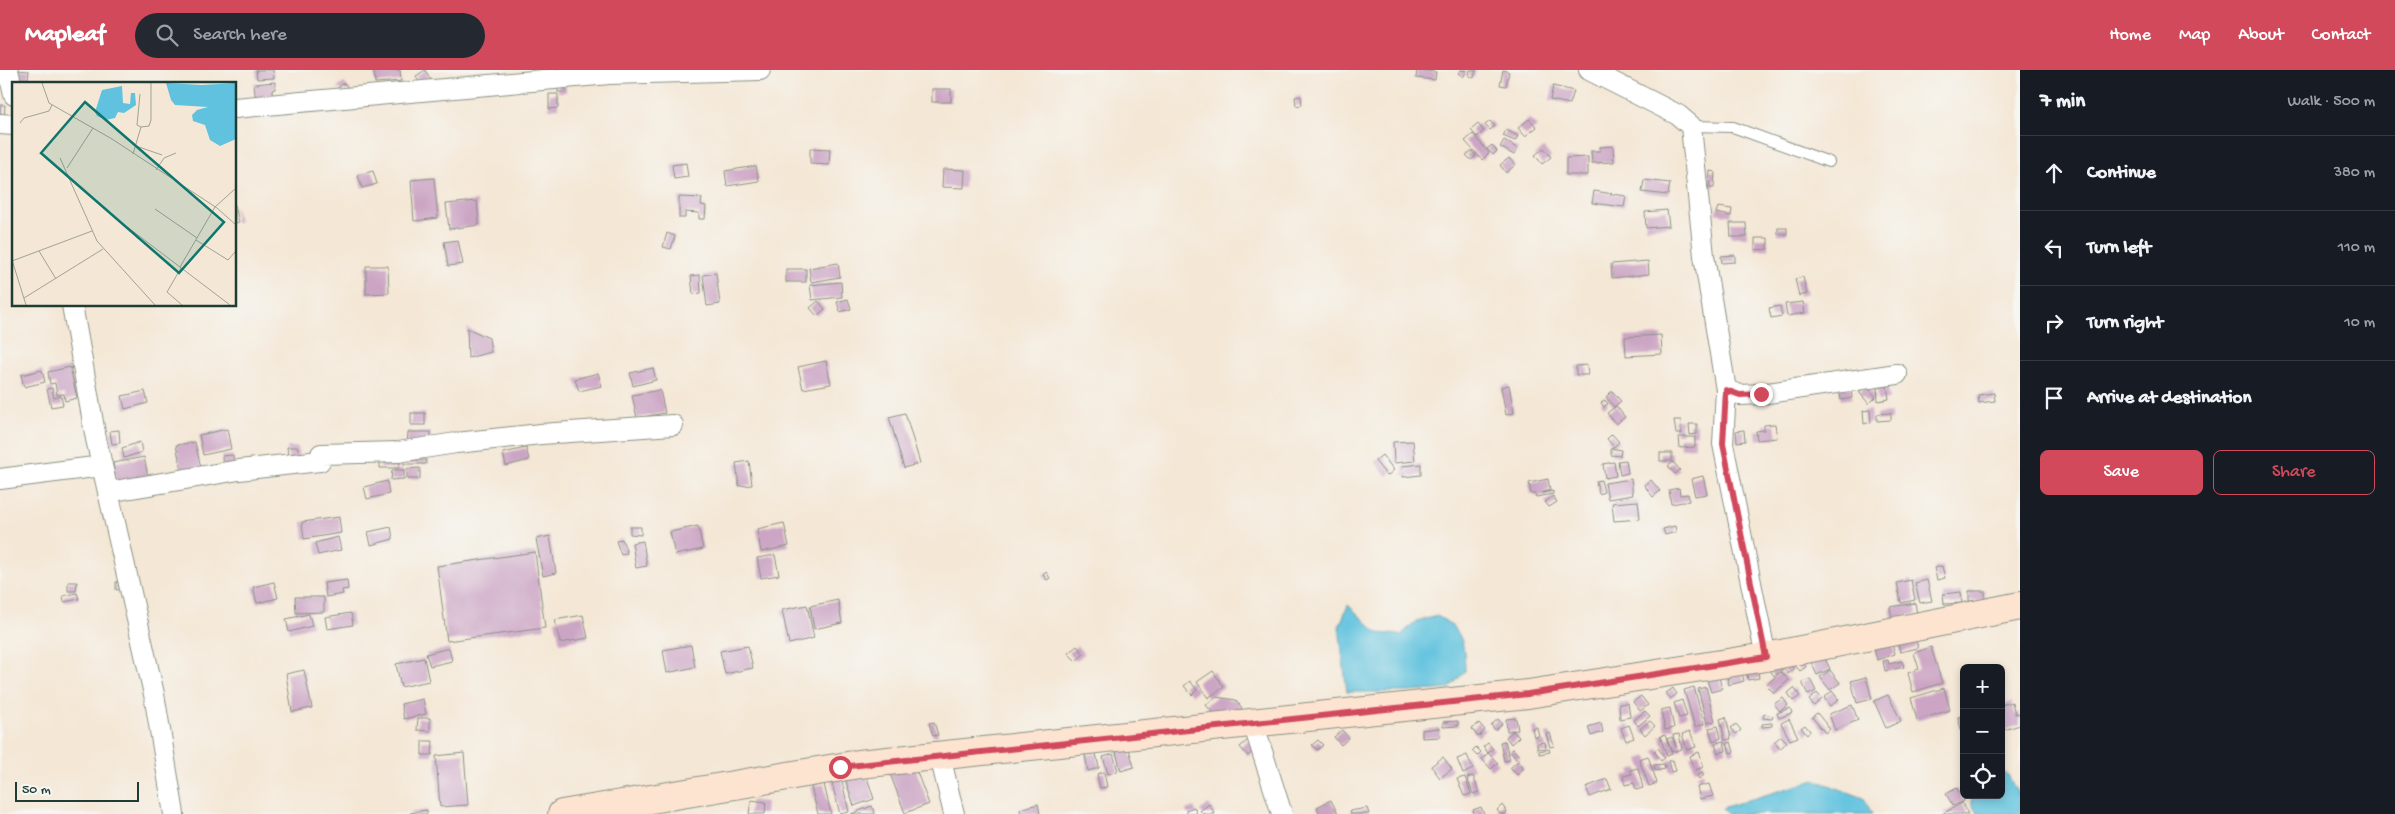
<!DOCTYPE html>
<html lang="en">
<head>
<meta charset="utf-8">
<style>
	:root { --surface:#171b24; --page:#242831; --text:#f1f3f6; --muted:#9ea1a6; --line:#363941; --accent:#d1495b }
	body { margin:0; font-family:"Gochi Hand",sans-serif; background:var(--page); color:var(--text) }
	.controls { position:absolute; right:15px; bottom:15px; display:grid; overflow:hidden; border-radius:8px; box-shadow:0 2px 8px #0003 }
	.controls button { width:45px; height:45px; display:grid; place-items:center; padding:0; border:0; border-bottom:1px solid var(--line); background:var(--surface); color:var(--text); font:25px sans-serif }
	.scale { position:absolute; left:15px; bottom:12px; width:124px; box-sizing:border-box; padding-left:5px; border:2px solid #1f3d34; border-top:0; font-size:14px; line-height:18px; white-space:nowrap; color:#1f3d34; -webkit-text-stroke:4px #f6f6f2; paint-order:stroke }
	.stop { position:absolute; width:15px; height:15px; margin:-11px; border:4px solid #d1495b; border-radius:50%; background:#fff }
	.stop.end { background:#d1495b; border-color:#fff; box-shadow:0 1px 5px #0008 }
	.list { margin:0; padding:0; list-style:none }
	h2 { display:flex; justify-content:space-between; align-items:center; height:65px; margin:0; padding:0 20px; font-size:21px }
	h2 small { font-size:16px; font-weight:400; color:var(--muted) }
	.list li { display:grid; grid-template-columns:32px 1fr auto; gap:15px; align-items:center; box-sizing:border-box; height:75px; padding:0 20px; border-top:1px solid var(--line) }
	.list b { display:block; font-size:19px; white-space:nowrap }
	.list em { font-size:16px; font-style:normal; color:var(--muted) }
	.actions { display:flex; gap:10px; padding:15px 20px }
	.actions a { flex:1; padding:11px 0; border:1px solid var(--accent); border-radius:8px; text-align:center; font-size:18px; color:var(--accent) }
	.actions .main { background:var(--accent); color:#fff }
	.icon { flex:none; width:28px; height:28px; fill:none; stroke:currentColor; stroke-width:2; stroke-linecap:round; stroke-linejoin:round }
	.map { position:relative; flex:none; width:2020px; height:744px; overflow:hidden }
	header { display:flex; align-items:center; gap:30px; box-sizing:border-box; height:70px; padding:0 25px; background:var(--accent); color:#fff }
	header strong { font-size:24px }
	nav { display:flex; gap:28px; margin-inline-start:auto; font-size:18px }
	.search { width:350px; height:45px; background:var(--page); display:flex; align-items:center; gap:12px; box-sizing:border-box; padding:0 18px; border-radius:28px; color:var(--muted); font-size:19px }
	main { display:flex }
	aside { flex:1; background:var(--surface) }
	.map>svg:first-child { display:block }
	.water { fill:#60c2de; stroke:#408089 }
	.building { fill:#cca5c5 }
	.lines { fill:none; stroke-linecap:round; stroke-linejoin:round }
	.lane-casing { stroke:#8a9284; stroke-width:12 }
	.street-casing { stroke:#8a9284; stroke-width:22 }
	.secondary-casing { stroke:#8a9284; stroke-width:30 }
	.lane { stroke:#fff; stroke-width:10 }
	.street { stroke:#fff; stroke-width:20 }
	.secondary { stroke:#fde4d1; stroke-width:28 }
	.route { stroke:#d1495b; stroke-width:6 }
	.inset-road { fill:none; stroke:#9fa395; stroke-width:1 }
	.view { fill:#0f766e; fill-opacity:0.15; stroke:#0f766e; stroke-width:2.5 }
	.inset-edge { fill:none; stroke:#1f3d34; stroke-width:2.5 }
</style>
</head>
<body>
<header>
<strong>Mapleaf</strong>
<div class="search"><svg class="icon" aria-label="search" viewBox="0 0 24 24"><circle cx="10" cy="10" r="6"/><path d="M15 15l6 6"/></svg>Search here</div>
<nav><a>Home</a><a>Map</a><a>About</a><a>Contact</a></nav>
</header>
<main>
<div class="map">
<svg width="2020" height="744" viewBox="0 0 2020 744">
	<rect width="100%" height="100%" fill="#f6f6f2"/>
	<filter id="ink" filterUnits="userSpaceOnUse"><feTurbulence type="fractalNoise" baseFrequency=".02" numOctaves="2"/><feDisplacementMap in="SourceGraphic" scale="10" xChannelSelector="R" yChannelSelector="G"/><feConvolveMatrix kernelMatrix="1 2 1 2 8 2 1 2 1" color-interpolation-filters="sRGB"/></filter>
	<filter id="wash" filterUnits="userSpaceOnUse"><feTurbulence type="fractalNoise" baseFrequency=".0096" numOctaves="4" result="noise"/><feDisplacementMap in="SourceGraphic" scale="20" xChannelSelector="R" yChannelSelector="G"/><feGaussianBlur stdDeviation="1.12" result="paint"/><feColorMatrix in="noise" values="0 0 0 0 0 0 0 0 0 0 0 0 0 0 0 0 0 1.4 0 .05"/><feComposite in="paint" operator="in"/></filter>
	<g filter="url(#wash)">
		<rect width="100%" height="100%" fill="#f4e7d5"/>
		<!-- water -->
		<g class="water">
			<path d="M 1348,535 L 1378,563 L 1401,565 L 1416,551 L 1437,546 C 1464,560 1464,573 1465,601 L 1449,619 L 1408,622 L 1347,622 L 1339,557 Z"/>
			<path d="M 2001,702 L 2008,705 L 2020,728 L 2020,744 L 1978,744 L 1972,735 L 1972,725 L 2001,725 Z"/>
			<path d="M 1815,710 L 1864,728 L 1872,744 L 1727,744 L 1722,738 Z"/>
		</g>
		<g id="blocks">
			<!-- building -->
			<g class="building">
				<path d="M 17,0 L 29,1 L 28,9 L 11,8 Z"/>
				<path d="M 256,0 L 273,0 L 274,8 L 257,9 Z"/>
				<path d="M 374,0 L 400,0 L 401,11 L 375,13 Z"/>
				<path d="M 425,0 L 433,13 L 424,19 L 416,6 Z"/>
				<path d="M 1417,0 L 1436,2 L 1435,10 L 1416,8 Z"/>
				<path d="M 1461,0 L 1467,1 L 1463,7 L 1458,3 Z"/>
				<path d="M 1470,0 L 1476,0 L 1474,8 L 1469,6 Z"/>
				<path d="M 1503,0 L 1509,2 L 1506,16 L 1500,15 Z"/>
				<path d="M 275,12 L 275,19 L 272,20 L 273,33 L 256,35 L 254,14 Z"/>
				<path d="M 344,13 L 351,21 L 336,19 Z"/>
				<rect x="558" y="14" width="8" height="8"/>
				<path d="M 1553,16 L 1574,21 L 1570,34 L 1550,30 Z"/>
				<rect x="932" y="19" width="19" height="13"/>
				<path d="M 549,24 L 558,24 L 558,38 L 549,39 Z"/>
				<path d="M 1301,26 L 1302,35 L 1296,36 L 1295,27 Z"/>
				<path d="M 0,35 L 5,35 L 4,49 L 0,49 Z"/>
				<path d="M 1529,49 L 1537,57 L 1525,66 L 1518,58 Z"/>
				<path d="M 1490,51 L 1495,56 L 1490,60 L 1485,55 Z"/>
				<path d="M 1478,54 L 1484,61 L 1477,67 L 1471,60 Z"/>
				<path d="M 1506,60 L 1518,66 L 1515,71 L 1503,66 Z"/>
				<path d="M 1473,64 L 1489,83 L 1482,90 L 1465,71 Z"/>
				<path d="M 1504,70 L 1518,79 L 1514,85 L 1500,77 Z"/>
				<path d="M 1492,75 L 1497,81 L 1493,85 L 1487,79 Z"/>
				<path d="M 1613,76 L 1614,92 L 1592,93 L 1591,81 L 1600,81 L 1600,77 Z"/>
				<path d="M 810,78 L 830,79 L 829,95 L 810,94 Z"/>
				<path d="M 1544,78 L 1551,87 L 1542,94 L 1535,85 Z"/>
				<path d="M 1472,81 L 1476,86 L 1471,90 L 1466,85 Z"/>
				<path d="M 1588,87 L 1588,105 L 1566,105 L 1566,88 Z"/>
				<path d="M 1509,88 L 1515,95 L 1506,103 L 1500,95 Z"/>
				<path d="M 686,93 L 688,107 L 674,109 L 672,95 Z"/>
				<path d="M 756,96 L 759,111 L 727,116 L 725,101 Z"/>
				<path d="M 943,99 L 965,100 L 964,118 L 942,117 Z"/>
				<path d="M 373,101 L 377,114 L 362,118 L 358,105 Z"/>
				<path d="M 1710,101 L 1715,102 L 1714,118 L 1709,118 Z"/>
				<path d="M 434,108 L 438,148 L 414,151 L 411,110 Z"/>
				<path d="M 1644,110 L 1670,113 L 1668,125 L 1642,122 Z"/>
				<path d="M 1594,121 L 1626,126 L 1624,137 L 1592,133 Z"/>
				<path d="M 679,127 L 702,128 L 701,135 L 706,136 L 705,149 L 699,149 L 699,143 L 685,142 L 685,148 L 679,148 Z"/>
				<path d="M 477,131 L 479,155 L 449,159 L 446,134 Z"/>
				<path d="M 235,135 L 239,152 L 235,153 Z"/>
				<path d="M 1718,137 L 1732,139 L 1731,146 L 1716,143 Z"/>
				<path d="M 1667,140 L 1669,156 L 1646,158 L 1645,142 Z"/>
				<path d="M 1730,153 L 1746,153 L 1747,167 L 1731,167 Z"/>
				<rect x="1778" y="158" width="9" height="6"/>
				<path d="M 667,163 L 675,166 L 671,179 L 663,177 Z"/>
				<path d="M 1755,168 L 1768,168 L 1768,179 L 1755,180 Z"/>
				<path d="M 458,170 L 463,194 L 448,196 L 444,172 Z"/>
				<path d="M 1735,185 L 1735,192 L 1722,193 L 1721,186 Z"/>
				<path d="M 1648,191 L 1649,204 L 1612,208 L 1611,194 Z"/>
				<path d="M 838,193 L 840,207 L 811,212 L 809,198 Z"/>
				<path d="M 366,196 L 388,196 L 389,223 L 366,224 Z"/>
				<rect x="786" y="199" width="20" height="13"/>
				<path d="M 716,203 L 720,234 L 707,236 L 703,205 Z"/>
				<path d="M 700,205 L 701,223 L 693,224 L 691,206 Z"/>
				<path d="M 1803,207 L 1807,224 L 1799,226 L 1795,209 Z"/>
				<path d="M 841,212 L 842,227 L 812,230 L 810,215 Z"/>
				<path d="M 848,229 L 851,239 L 840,242 L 837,232 Z"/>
				<path d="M 818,231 L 825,239 L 817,246 L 810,238 Z"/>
				<path d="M 1803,232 L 1805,243 L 1787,246 L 1785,234 Z"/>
				<path d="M 1780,236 L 1782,246 L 1771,248 L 1769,238 Z"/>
				<path d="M 467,258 L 489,268 L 491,282 L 468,288 Z"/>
				<path d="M 1661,265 L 1662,284 L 1626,286 L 1625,267 Z"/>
				<path d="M 826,291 L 831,314 L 803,319 L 798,297 Z"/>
				<path d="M 1587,295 L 1588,305 L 1576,305 L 1576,296 Z"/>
				<path d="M 70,297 L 77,328 L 65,331 L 64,324 L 57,325 L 55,313 L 50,314 L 48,302 Z"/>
				<path d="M 653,298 L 656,310 L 633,316 L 630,303 Z"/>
				<path d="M 42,300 L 45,312 L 24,317 L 21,305 Z"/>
				<path d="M 598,303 L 602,316 L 579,321 L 575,309 Z"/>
				<path d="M 1850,311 L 1852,328 L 1841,330 L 1838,312 Z"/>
				<path d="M 1509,315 L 1514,343 L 1506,345 L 1501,317 Z"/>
				<path d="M 1866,316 L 1876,327 L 1869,334 L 1859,322 Z"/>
				<path d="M 1887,316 L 1889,329 L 1878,331 L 1877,317 Z"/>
				<path d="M 52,318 L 54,328 L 61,326 L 63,335 L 51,337 L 47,319 Z"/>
				<path d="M 660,320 L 665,343 L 637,348 L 632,325 Z"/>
				<path d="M 145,321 L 148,333 L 125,339 L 122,326 Z"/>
				<path d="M 1612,321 L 1621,331 L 1614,337 L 1606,327 Z"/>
				<path d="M 1994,323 L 1995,331 L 1979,333 L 1978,325 Z"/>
				<path d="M 1605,330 L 1608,334 L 1604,337 L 1601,333 Z"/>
				<path d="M 1616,336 L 1625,347 L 1616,354 L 1607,343 Z"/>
				<path d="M 1870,340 L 1871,352 L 1864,354 L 1863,341 Z"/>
				<rect x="411" y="343" width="14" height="12"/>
				<path d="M 905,343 L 920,393 L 904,398 L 889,347 Z"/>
				<path d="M 1891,343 L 1891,350 L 1877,351 L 1877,344 Z"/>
				<path d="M 1674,350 L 1681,350 L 1682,364 L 1676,364 Z"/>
				<path d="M 1689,354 L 1697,354 L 1697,364 L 1690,365 Z"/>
				<path d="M 1775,354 L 1777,368 L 1757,370 L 1756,361 L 1764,360 L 1764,355 Z"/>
				<path d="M 227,359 L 231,379 L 203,385 L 199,365 Z"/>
				<path d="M 119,360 L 120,373 L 112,374 L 110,361 Z"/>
				<path d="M 1744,360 L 1745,371 L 1737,372 L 1736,361 Z"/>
				<path d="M 408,362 L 431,362 L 431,375 L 407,375 Z"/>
				<path d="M 1612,364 L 1619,372 L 1614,377 L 1607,369 Z"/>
				<path d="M 1679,367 L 1695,367 L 1695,377 L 1680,378 Z"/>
				<path d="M 1413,371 L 1415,391 L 1394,393 L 1393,372 Z"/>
				<path d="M 140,372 L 142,382 L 124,388 L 122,378 Z"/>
				<path d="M 195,372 L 201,398 L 182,402 L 176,375 Z"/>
				<path d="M 287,377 L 298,377 L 299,391 L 289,392 Z"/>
				<path d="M 526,378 L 529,390 L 506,396 L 503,383 Z"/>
				<path d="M 1611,378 L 1621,380 L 1620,386 L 1611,385 Z"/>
				<rect x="1660" y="383" width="12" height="8"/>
				<path d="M 233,385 L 234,397 L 223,398 L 222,386 Z"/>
				<path d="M 1382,385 L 1394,400 L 1387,406 L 1375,391 Z"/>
				<path d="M 144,387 L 149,412 L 117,418 L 113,393 Z"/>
				<rect x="404" y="390" width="22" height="4"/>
				<path d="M 1626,390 L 1628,403 L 1620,405 L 1618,391 Z"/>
				<path d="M 380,391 L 400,392 L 399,398 L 380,398 Z"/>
				<path d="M 749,391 L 752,415 L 739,416 L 736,393 Z"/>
				<path d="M 1614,392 L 1616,406 L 1605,408 L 1603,394 Z"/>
				<path d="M 1673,392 L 1680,400 L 1675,404 L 1668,396 Z"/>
				<path d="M 1421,394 L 1421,405 L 1403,407 L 1402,396 Z"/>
				<path d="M 420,398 L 420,409 L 407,409 L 407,399 Z"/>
				<path d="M 392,400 L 404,400 L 404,409 L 391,410 Z"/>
				<path d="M 1703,406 L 1707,424 L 1695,426 L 1691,409 Z"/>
				<path d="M 1548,409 L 1550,420 L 1542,423 L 1553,421 L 1553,424 L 1536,427 L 1535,424 L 1531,424 L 1529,413 Z"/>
				<path d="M 1631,409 L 1633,425 L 1608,429 L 1605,413 Z"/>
				<path d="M 1601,410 L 1604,422 L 1599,424 L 1596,411 Z"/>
				<path d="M 1651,410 L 1660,421 L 1653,427 L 1644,415 Z"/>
				<path d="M 387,411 L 389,424 L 367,429 L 364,417 Z"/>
				<path d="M 1679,418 L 1680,425 L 1688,424 L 1689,431 L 1671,434 L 1669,420 Z"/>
				<path d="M 1553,426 L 1557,432 L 1549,437 L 1545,432 Z"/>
				<path d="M 1638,431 L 1640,449 L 1614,451 L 1612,433 Z"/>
				<path d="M 339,447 L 341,463 L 304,469 L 302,452 Z"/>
				<path d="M 784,453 L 789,476 L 761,482 L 757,459 Z"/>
				<path d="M 698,456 L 703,479 L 675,485 L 670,462 Z"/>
				<path d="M 1675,456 L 1676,462 L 1665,465 L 1663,459 Z"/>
				<path d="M 391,457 L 393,469 L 371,475 L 368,462 Z"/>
				<path d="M 630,457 L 641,457 L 641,465 L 630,464 Z"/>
				<path d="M 550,466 L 556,503 L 543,506 L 536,469 Z"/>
				<path d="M 338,467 L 341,480 L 318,485 L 315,473 Z"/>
				<path d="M 622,469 L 627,483 L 621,485 L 616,471 Z"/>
				<path d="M 643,471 L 647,496 L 636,498 L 632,473 Z"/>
				<path d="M 535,482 L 545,558 L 447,571 L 437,496 Z"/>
				<path d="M 775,485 L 779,505 L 761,508 L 757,488 Z"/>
				<path d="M 1942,496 L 1945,508 L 1937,510 L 1934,498 Z"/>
				<path d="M 1046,502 L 1050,508 L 1047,510 L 1043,505 Z"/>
				<path d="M 347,510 L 348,519 L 342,520 L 343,524 L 326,527 L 324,513 Z"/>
				<path d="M 1911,510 L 1915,530 L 1901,533 L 1897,513 Z"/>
				<path d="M 1927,510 L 1932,531 L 1920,533 L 1915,513 Z"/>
				<path d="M 124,511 L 124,519 L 116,520 L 116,512 Z"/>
				<path d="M 68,512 L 77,512 L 76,521 L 68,521 Z"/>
				<path d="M 274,512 L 278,528 L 257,533 L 253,517 Z"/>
				<rect x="1969" y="521" width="16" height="10"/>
				<path d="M 1961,522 L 1962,533 L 1944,534 L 1943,524 Z"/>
				<path d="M 77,523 L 79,529 L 64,532 L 63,526 Z"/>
				<path d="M 295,527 L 324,527 L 324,542 L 296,543 Z"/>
				<path d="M 838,530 L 842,553 L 814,559 L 810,536 Z"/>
				<path d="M 1915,533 L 1917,544 L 1892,548 L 1890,537 Z"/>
				<path d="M 807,535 L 814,568 L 789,574 L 782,540 Z"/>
				<path d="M 351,543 L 353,555 L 327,559 L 325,547 Z"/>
				<path d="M 309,544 L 312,556 L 289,562 L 286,549 Z"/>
				<path d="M 583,545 L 588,568 L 560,573 L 555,550 Z"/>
				<path d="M 1915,565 L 1918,578 L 1900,582 L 1897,569 Z"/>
				<path d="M 1891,569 L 1895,584 L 1877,590 L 1873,574 Z"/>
				<path d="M 691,575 L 695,597 L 667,603 L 663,580 Z"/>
				<path d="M 748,576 L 753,598 L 725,604 L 720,581 Z"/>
				<path d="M 1077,576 L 1084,584 L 1076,591 L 1068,583 Z"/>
				<path d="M 1931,577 L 1942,613 L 1913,622 L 1908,603 L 1919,599 L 1914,583 Z"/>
				<path d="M 449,578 L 452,591 L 430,596 L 426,584 Z"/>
				<path d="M 1823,584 L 1830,599 L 1817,605 L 1810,590 Z"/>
				<path d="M 424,588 L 429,611 L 401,617 L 396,594 Z"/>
				<path d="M 1785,588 L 1794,599 L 1788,604 L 1779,592 Z"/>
				<path d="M 1800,589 L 1806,597 L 1800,601 L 1794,594 Z"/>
				<path d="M 1888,590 L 1889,594 L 1902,591 L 1904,597 L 1885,601 L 1883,591 Z"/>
				<path d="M 1778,594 L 1782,600 L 1774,606 L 1770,600 Z"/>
				<path d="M 304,600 L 312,638 L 292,642 L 286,604 Z"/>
				<path d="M 1830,600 L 1840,613 L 1830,620 L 1820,607 Z"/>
				<path d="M 1213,601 L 1224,617 L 1208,628 L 1197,612 Z"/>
				<path d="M 1758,601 L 1759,608 L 1748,610 L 1747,603 Z"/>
				<path d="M 1781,602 L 1789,610 L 1774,623 L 1766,615 Z"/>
				<path d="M 1742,603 L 1744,611 L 1729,615 L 1727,607 Z"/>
				<path d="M 1719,607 L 1722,619 L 1711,622 L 1707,610 Z"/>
				<path d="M 1866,607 L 1872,629 L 1857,633 L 1851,611 Z"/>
				<path d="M 1810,609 L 1816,621 L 1808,625 L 1802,612 Z"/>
				<path d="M 1190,611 L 1197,620 L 1192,625 L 1184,616 Z"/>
				<path d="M 1694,617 L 1704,654 L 1695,657 L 1684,620 Z"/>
				<path d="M 1706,617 L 1715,651 L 1707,653 L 1698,619 Z"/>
				<path d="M 1673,618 L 1677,624 L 1670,629 L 1666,623 Z"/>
				<path d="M 1794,618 L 1800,626 L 1793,631 L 1788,623 Z"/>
				<path d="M 1944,618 L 1950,640 L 1917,650 L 1911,628 Z"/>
				<path d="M 1832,621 L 1839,630 L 1830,636 L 1824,628 Z"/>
				<path d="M 1817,623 L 1822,629 L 1814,636 L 1809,630 Z"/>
				<path d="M 1888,625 L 1901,651 L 1886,658 L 1874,631 Z"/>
				<path d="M 1641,626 L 1648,635 L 1640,641 L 1633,632 Z"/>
				<path d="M 1216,627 L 1236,630 L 1242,638 L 1223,655 L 1206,635 Z"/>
				<path d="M 1783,628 L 1788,635 L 1780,641 L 1774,634 Z"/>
				<path d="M 423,629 L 426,644 L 404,649 L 401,634 Z"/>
				<path d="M 1682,630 L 1687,646 L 1679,648 L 1674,633 Z"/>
				<path d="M 2012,632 L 2015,644 L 2020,643 L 2020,655 L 2001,661 L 2001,635 Z"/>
				<path d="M 1628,633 L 1630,647 L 1620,649 L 1619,634 Z"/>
				<path d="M 1852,635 L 1858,650 L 1835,660 L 1829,644 Z"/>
				<path d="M 1670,638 L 1674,658 L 1665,660 L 1661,640 Z"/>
				<path d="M 1790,638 L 1792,643 L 1779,648 L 1777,643 Z"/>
				<path d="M 1645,641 L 1650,646 L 1638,656 L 1634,650 Z"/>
				<path d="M 1817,643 L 1830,659 L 1825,663 L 1812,647 Z"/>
				<path d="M 1764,644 L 1773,646 L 1772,649 L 1763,648 Z"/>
				<path d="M 1964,645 L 1964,667 L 1963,667 L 1958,647 Z"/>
				<path d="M 1726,647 L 1731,669 L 1725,670 L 1720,649 Z"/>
				<path d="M 418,648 L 430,648 L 430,661 L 417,660 Z"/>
				<path d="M 1516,648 L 1518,660 L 1507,661 L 1506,649 Z"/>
				<path d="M 1498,649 L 1502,654 L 1495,660 L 1491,655 Z"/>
				<path d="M 1789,649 L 1798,667 L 1790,670 L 1781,653 Z"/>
				<path d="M 1458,651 L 1458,656 L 1443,657 L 1443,652 Z"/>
				<path d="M 1650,651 L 1655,656 L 1645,665 L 1640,659 Z"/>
				<path d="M 934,652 L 938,665 L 933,666 L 929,653 Z"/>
				<path d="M 1479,653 L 1485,660 L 1478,667 L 1472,659 Z"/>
				<path d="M 1601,653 L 1603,662 L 1591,666 L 1588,657 Z"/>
				<path d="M 1772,653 L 1772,656 L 1762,657 L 1762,654 Z"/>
				<path d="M 1736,654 L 1741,660 L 1736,664 L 1731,658 Z"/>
				<path d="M 1629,655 L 1634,668 L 1626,671 L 1621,658 Z"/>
				<path d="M 1805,655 L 1810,661 L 1807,665 L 1801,658 Z"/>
				<path d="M 1718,656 L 1721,668 L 1713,671 L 1709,658 Z"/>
				<path d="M 1537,657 L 1539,666 L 1534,667 L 1532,658 Z"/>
				<path d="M 1439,658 L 1440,667 L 1422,668 L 1422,660 Z"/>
				<path d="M 1342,660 L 1349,668 L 1341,675 L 1334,667 Z"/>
				<path d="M 1513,661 L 1519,667 L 1511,674 L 1506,667 Z"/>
				<path d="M 1690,661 L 1696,677 L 1687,680 L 1682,664 Z"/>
				<path d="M 1550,663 L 1554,676 L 1550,677 L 1546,664 Z"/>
				<path d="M 1679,664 L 1682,679 L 1672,682 L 1667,669 L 1672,667 L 1676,677 L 1673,665 Z"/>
				<path d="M 1665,665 L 1672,684 L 1667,686 L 1660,666 Z"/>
				<path d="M 1781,666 L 1787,672 L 1780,679 L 1774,672 Z"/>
				<path d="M 1248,670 L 1256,679 L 1248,686 L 1240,677 Z"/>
				<path d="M 1318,670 L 1323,675 L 1317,680 L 1312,675 Z"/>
				<path d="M 422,671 L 433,671 L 432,685 L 422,685 Z"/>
				<path d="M 1505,671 L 1510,690 L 1504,691 L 1500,672 Z"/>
				<path d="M 1724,671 L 1726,681 L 1718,683 L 1715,673 Z"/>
				<path d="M 1545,672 L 1546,678 L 1537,679 L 1537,673 Z"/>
				<path d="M 1731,672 L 1734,682 L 1730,683 L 1727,673 Z"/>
				<path d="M 1488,673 L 1493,679 L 1488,683 L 1483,677 Z"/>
				<path d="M 1476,677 L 1481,682 L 1477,686 L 1472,681 Z"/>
				<path d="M 1658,678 L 1665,688 L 1661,691 L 1654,681 Z"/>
				<path d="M 1129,679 L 1134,697 L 1121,701 L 1116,682 Z"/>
				<path d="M 1513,679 L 1520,687 L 1517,690 L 1510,681 Z"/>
				<path d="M 1549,679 L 1550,682 L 1539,684 L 1539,681 Z"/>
				<path d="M 1699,682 L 1704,697 L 1695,700 L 1690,686 Z"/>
				<path d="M 464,683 L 468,735 L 440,737 L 436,686 Z"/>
				<path d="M 1096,683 L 1099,698 L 1088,701 L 1085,685 Z"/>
				<path d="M 1488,683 L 1498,693 L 1491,699 L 1482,689 Z"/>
				<path d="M 1113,684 L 1118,701 L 1108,704 L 1103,687 Z"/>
				<path d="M 1467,685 L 1473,699 L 1463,704 L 1457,689 Z"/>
				<path d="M 1648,686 L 1657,713 L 1649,716 L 1639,689 Z"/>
				<path d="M 1443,687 L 1452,699 L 1440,708 L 1431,696 Z"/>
				<path d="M 1673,690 L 1676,701 L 1671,702 L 1668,691 Z"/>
				<path d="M 1518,691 L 1524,698 L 1517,705 L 1510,698 Z"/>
				<path d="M 913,692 L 929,734 L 905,743 L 889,701 Z"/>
				<path d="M 1664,694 L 1665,699 L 1655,701 L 1654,695 Z"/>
				<path d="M 864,698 L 874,729 L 854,736 L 844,705 Z"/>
				<path d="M 1638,698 L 1643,718 L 1636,720 L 1634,713 L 1625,715 L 1623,706 L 1632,704 L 1630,700 Z"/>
				<path d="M 1104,702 L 1107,717 L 1100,718 L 1097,704 Z"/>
				<path d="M 1702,702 L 1704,705 L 1699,709 L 1697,706 Z"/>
				<path d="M 840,703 L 849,742 L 840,744 L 830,706 Z"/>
				<path d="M 1473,706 L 1479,722 L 1473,724 L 1467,708 Z"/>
				<path d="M 1465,707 L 1471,724 L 1464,726 L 1457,709 Z"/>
				<path d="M 1607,709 L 1611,719 L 1590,727 L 1586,717 Z"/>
				<path d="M 824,714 L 831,744 L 818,744 L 811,717 Z"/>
				<path d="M 1709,714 L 1713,726 L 1700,729 L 1697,717 Z"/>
				<path d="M 1957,718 L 1964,731 L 1953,736 L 1946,724 Z"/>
				<path d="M 751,730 L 766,732 L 765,744 L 749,744 Z"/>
				<path d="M 1331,730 L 1338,744 L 1320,744 L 1317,737 Z"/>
				<path d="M 1962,733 L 1968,744 L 1942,744 Z"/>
				<path d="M 1038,734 L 1040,744 L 1021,744 L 1020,739 Z"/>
				<path d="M 1209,734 L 1215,744 L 1203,744 L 1200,741 Z"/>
				<path d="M 1502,735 L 1507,742 L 1505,744 L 1500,744 L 1497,740 Z"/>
				<path d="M 872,736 L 875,744 L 851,744 Z"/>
				<path d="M 1194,737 L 1197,744 L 1187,744 L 1186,740 Z"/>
				<path d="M 1481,737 L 1484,744 L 1474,744 L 1473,740 Z"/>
				<path d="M 1367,738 L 1369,744 L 1351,744 L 1350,741 Z"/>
				<path d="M 427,740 L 427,744 L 410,744 L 410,743 Z"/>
			</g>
		</g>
	</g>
	<g filter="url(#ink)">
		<use href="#blocks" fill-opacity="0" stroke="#8a9284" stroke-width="1"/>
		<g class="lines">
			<!-- lane casing -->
			<g class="lane-casing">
				<path id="lane" d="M 1691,56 L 1733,57 L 1829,92"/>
			</g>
			<!-- street casing -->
			<g class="street-casing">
				<g id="street">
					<path d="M 8,0 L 14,25"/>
					<path d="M 1589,0 L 1678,45 L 1691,56 L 1704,186 L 1726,320 L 1723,374 L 1766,587"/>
					<path d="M 235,38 L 609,4 L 760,0"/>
					<path d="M 0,54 L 14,55"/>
					<path d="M 72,235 L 96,369 L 154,624 L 174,744"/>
					<path d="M 1726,320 L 1740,325 L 1761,324 L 1897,304"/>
					<path d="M 0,409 L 102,396"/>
					<path d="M 108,422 L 239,400 L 320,391 L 321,384 L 398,382 L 456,373 L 541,364 L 673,355"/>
					<path d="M 1253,653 L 1282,744"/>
					<path d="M 940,686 L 954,744"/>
				</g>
			</g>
			<!-- secondary casing -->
			<g class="secondary-casing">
				<path id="secondary" d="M 562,744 L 859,694 L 1528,624 L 1766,587 L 2020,536"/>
			</g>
			<!-- lane -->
			<use href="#lane" class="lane"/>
			<!-- street -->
			<use href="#street" class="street"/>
			<!-- secondary -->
			<use href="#secondary" class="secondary"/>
		</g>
	</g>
	<g class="lines" filter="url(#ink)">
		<!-- route -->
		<path class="route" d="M 840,697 L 1528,624 L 1766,587 L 1723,374 L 1726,320 L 1740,325 L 1761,324"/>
	</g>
	<!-- overview -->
	<g transform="translate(12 12)">
		<rect width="224" height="224" fill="#f4e7d5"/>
		<path d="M 154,1 L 190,3 L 224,1 L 224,57 L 208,64 L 198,58 L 193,43 L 181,39 L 180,33 L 185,28 L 196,25 L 163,23 L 159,18 ZM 110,4 L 111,21 L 118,22 L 119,11 L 123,11 L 124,23 L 112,31 L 106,30 L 103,36 L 94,38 L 85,34 L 83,30 L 90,8 Z" fill="#60c2de"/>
		<path class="inset-road" d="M 30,1 L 37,21 L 100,57 L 205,126 L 224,143M 8,41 L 12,36 L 37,29 L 40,23M 129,45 L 137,44 L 139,38 L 139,1M 124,64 L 150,73M 121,72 L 129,45 L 125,43 L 128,12M 48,76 L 85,159 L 143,223M 55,86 L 81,46M 144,88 L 152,76 L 164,71M 143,127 L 185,156M 106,138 L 168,185M 184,158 L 216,178 L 223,170M 27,169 L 44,197M 0,178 L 14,223M 0,179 L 80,149M 169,186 L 155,210 L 170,223M 12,216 L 91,167M 218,223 L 168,185 L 203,125 L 224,106"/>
		<path class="view" d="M 73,20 L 212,140 L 167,191 L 29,71 Z"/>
		<rect width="224" height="224" class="inset-edge"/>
	</g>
</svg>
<div class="controls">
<button>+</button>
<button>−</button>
<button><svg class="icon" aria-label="locate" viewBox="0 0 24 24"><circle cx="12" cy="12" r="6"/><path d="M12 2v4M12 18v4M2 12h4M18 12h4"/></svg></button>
</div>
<div class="scale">50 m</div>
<div class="stop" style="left:840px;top:697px"></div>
<div class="stop end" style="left:1761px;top:324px"></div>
</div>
<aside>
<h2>7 min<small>Walk · 500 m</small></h2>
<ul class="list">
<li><svg class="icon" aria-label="ahead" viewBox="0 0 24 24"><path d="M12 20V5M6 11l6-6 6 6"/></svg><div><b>Continue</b></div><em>380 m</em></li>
<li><svg class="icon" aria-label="left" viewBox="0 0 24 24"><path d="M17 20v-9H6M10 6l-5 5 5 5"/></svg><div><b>Turn left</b></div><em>110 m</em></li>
<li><svg class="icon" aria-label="right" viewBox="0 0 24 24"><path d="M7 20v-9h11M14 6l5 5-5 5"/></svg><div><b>Turn right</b></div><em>10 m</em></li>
<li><svg class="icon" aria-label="arrive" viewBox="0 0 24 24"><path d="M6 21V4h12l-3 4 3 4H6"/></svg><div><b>Arrive at destination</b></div></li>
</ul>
<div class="actions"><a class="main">Save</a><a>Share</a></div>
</aside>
</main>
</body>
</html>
